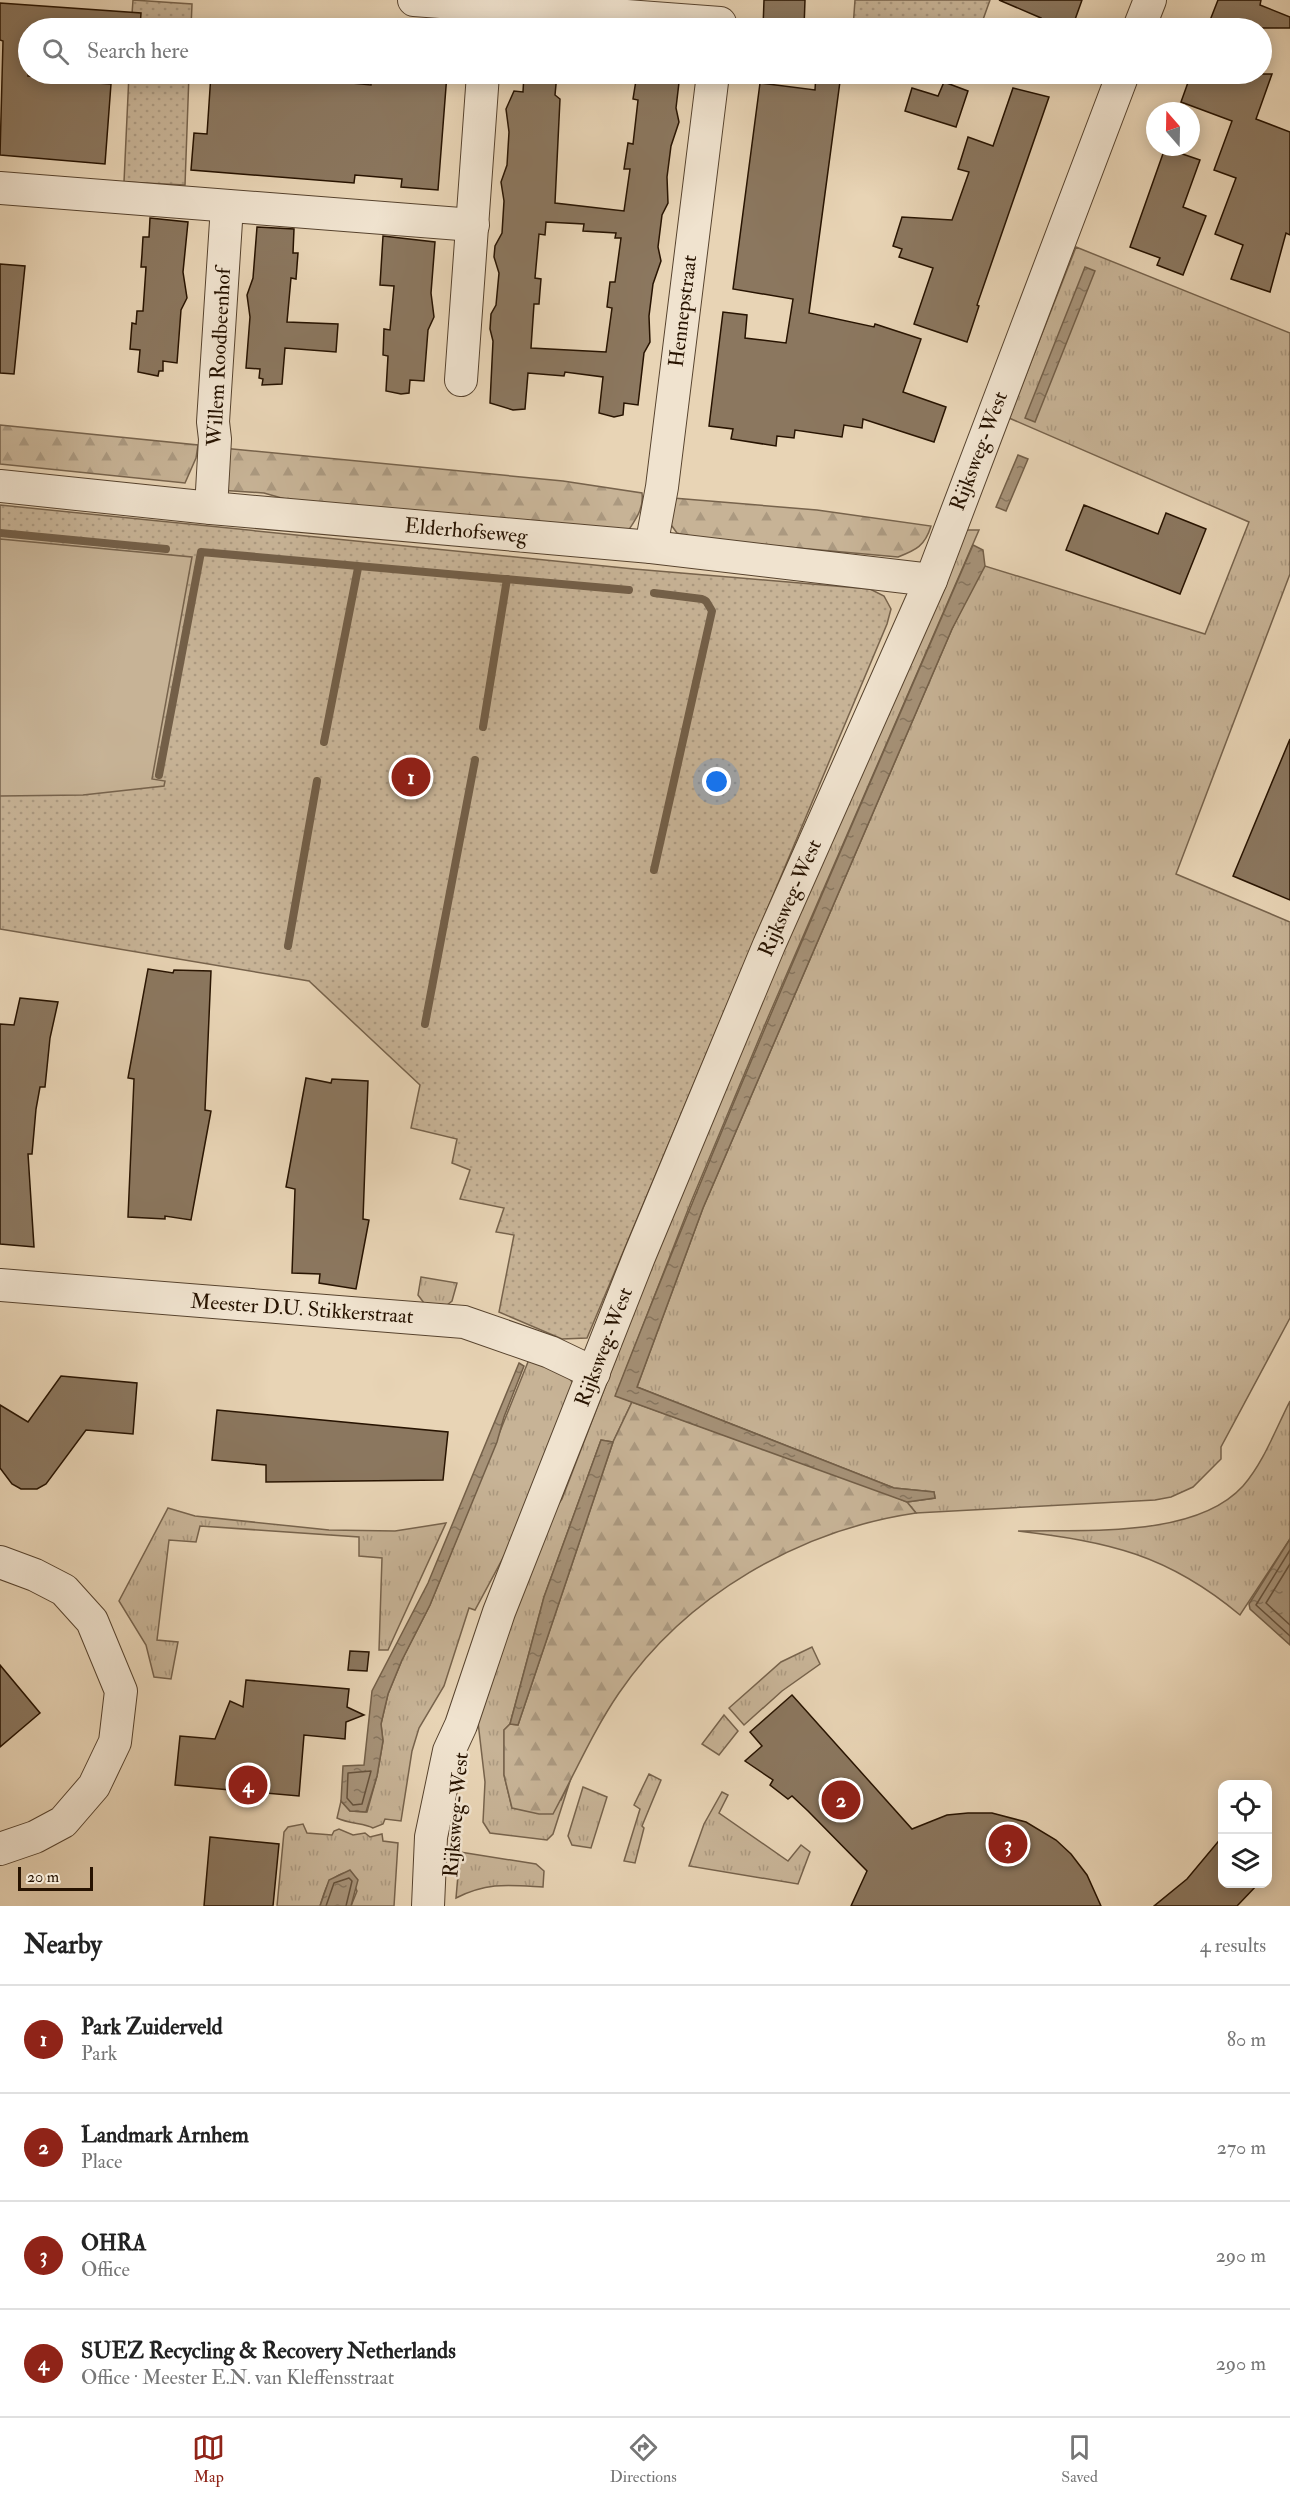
<!DOCTYPE html>
<html lang="en">
<head>
<meta charset="utf-8">
<style>
	:root { --surface:#fff; --page:#f6f6f6; --text:#222; --muted:#767676; --line:#e0e0e0; --accent:#8f2418 }
	body { margin:0; font-family:"IM FELL Double Pica",serif; background:var(--page); color:var(--text) }
	.controls { position:absolute; right:18px; bottom:18px; display:grid; overflow:hidden; border-radius:12px; box-shadow:0 3px 15px #0003 }
	.controls button { width:54px; height:54px; display:grid; place-items:center; padding:0; border:0; border-bottom:2px solid var(--line); background:var(--surface); color:var(--text); font:30px sans-serif }
	.compass { position:absolute; left:1146px; top:102px; width:54px; height:54px; border-radius:50%; background:var(--surface); box-shadow:0 3px 15px #0003; rotate:340deg }
	.scale { position:absolute; left:18px; bottom:15px; width:75px; box-sizing:border-box; padding-left:6px; border:3px solid #271301; border-top:0; font-size:16px; line-height:21px; white-space:nowrap; color:#271301; -webkit-text-stroke:4px #f0e3cf; paint-order:stroke }
	.you { position:absolute; left:717px; top:782px; width:21px; height:21px; margin:-15px; border:4px solid #fff; border-radius:50%; background:#1a73e8; box-shadow:0 0 0 9px #1a73e833 }
	.badge { display:grid; place-items:center; width:39px; height:39px; border-radius:50%; background:var(--accent); color:#fff; font-size:20px; font-weight:700 }
	.pin { position:absolute; translate:-50% -50%; border:3px solid #fff; box-shadow:0 2px 6px #0006 }
	.list { margin:0; padding:0; list-style:none }
	h2 { display:flex; justify-content:space-between; align-items:center; height:78px; margin:0; padding:0 24px; font-size:26px }
	h2 small { font-size:20px; font-weight:400; color:var(--muted) }
	.list li { display:grid; grid-template-columns:39px 1fr auto; gap:18px; align-items:center; box-sizing:border-box; height:108px; padding:0 24px; border-top:2px solid var(--line) }
	.list b { display:block; font-size:22px; white-space:nowrap }
	.list p { margin:0; font-size:20px; white-space:nowrap; color:var(--muted) }
	.list em { font-size:20px; font-style:normal; color:var(--muted) }
	.icon { flex:none; width:33px; height:33px; fill:none; stroke:currentColor; stroke-width:2; stroke-linecap:round; stroke-linejoin:round }
	.map { position:relative; flex:none; width:1290px; height:1906px; overflow:hidden }
	.search { position:absolute; background:var(--surface); box-shadow:0 3px 15px #0003; left:18px; right:18px; top:18px; height:66px; display:flex; align-items:center; gap:15px; box-sizing:border-box; padding:0 21px; border-radius:33px; color:var(--muted); font-size:22px }
	.sheet { height:510px; background:var(--surface) }
	nav { display:flex; justify-content:space-around; align-items:center; box-sizing:border-box; height:84px; border-top:2px solid var(--line); background:var(--surface); font-size:16px; color:var(--muted) }
	nav a { display:grid; justify-items:center; gap:3px }
	nav .on { color:var(--accent) }
	.map>svg:first-child { display:block }
	.grass { fill:url(#grass-tufts); stroke:#77634c; stroke-width:1.5 }
	.forest { fill:url(#forest-firs); stroke:#77634c; stroke-width:1.5 }
	.park { fill:url(#park-dots); stroke:#77634c; stroke-width:1.5 }
	.pitch { fill:#c7b396; stroke:#77634c; stroke-width:1.5 }
	.water { fill:url(#water-ripples); stroke:#735f48; stroke-width:1.5 }
	.lines { fill:none; stroke-linecap:round; stroke-linejoin:round }
	.shore { stroke:#66523c; stroke-width:1.5 }
	.stream { stroke:#735f48; stroke-width:8 }
	.building { fill:#8b775f; stroke:#271301; stroke-width:1.5; fill-rule:evenodd }
	.minor-casing { stroke:#57432e; stroke-width:34 }
	.minor { stroke:#f0e3cf; stroke-width:32 }
	.labels { text-anchor:middle; dominant-baseline:central; stroke-width:5; stroke-linejoin:round; paint-order:stroke }
	.street-label { font-size:21px; fill:#271301; stroke:#f0e3cf }
</style>
</head>
<body>
<div class="map">
<svg width="1290" height="1906" viewBox="0 0 1290 1906">
	<defs>
		<pattern id="grass-tufts" width="24" height="20" patternUnits="userSpaceOnUse" patternTransform="scale(1.5)"><rect width="24" height="20" fill="#c7b396"/><path d="M3 7l-1-3M5 7V3M7 7l1-3M15 17l-1-3M17 17v-4M19 17l1-3" fill="none" stroke="#ab9980"/></pattern>
		<pattern id="forest-firs" width="22" height="20" patternUnits="userSpaceOnUse" patternTransform="scale(1.5)"><rect width="22" height="20" fill="#c7b396"/><path d="M5 1l3.5 6h-7zM16 11l3.5 6h-7z" fill="#ab9980"/></pattern>
		<pattern id="park-dots" width="8" height="8" patternUnits="userSpaceOnUse" patternTransform="scale(1.5)"><rect width="8" height="8" fill="#c7b396"/><path d="M2 2h.1M6 6h.1" fill="none" stroke="#ab9980" stroke-width="1.8" stroke-linecap="round"/></pattern>
		<pattern id="water-ripples" width="26" height="14" patternUnits="userSpaceOnUse" patternTransform="scale(1.5)"><rect width="26" height="14" fill="#a69278"/><path d="M2 4q2-2 4 0t4 0M15 11q2-2 4 0t4 0" fill="none" stroke="#877660"/></pattern>
	</defs>
	<rect width="100%" height="100%" fill="#e8d4b5"/>
	<filter id="stains"><feTurbulence type="fractalNoise" baseFrequency=".00333" numOctaves="4"/><feColorMatrix values="0 0 0 0 .2 0 0 0 0 .09 0 0 0 0 .02 0 0 0 .5 -.17"/></filter>
	<radialGradient id="worn" r=".72"><stop offset=".6" stop-color="#630" stop-opacity="0"/><stop offset="1" stop-color="#630" stop-opacity=".3"/></radialGradient>
	<!-- grass -->
	<g class="grass">
		<path d="M 1076,247 L 1290,333 L 1290,574 L 1176,874 L 1290,922 L 1290,1318 L 1221,1447 L 1221,1459 L 1193,1487 L 1171,1497 L 1155,1500 L 916,1513 L 907,1502 L 935,1498 L 934,1492 L 894,1488 L 637,1387 L 703,1208 L 952,629 L 980,572 L 985,566 L 1205,634 L 1249,522 L 1009,418 Z"/>
		<path d="M 965,530 L 979,530 L 769,1015 L 691,1202 L 616,1395 L 632,1402 L 613,1442 L 601,1440 L 544,1597 L 510,1724 L 504,1730 L 504,1775 L 512,1808 L 561,1800 L 571,1778 L 553,1834 L 547,1840 L 490,1833 L 483,1822 L 485,1782 L 478,1722 L 545,1524 L 562,1499 L 685,1179 Z"/>
		<path d="M 421,1277 L 457,1283 L 452,1301 L 447,1305 L 424,1303 L 418,1295 Z"/>
		<path d="M 530,1357 L 569,1378 L 573,1383 L 518,1530 L 475,1610 L 469,1608 L 444,1686 L 419,1728 L 412,1751 L 401,1821 L 385,1819 L 383,1824 L 373,1828 C 365,1823 349,1824 337,1818 L 341,1801 L 350,1811 L 367,1812 L 377,1776 L 383,1741 L 381,1724 L 388,1694 L 402,1660 L 430,1605 Z"/>
		<path d="M 1290,1401 L 1290,1539 L 1240,1615 C 1167,1554 1109,1542 1018,1531 C 1083,1529 1195,1539 1243,1486 C 1264,1462 1276,1428 1290,1401 Z"/>
		<path d="M 168,1508 L 195,1516 L 329,1530 L 395,1531 L 446,1523 L 388,1650 L 379,1650 L 382,1558 L 359,1556 L 359,1537 L 200,1526 L 196,1542 L 169,1540 L 157,1640 L 178,1642 L 171,1679 L 154,1677 L 146,1645 L 119,1601 Z"/>
		<path d="M 812,1647 L 820,1664 L 782,1691 L 744,1725 L 729,1708 L 781,1662 Z"/>
		<path d="M 724,1715 L 738,1731 L 719,1755 L 702,1744 Z"/>
		<path d="M 649,1774 L 661,1780 L 642,1826 L 644,1828 L 635,1863 L 624,1861 L 640,1809 L 634,1805 Z"/>
		<path d="M 583,1787 L 607,1797 L 591,1848 L 572,1845 L 568,1836 Z"/>
		<path d="M 722,1792 L 728,1795 L 719,1813 L 788,1861 L 801,1845 L 810,1852 L 798,1884 L 689,1866 L 704,1824 Z"/>
		<path d="M 303,1824 L 307,1833 L 332,1835 L 334,1831 L 339,1829 L 353,1835 L 365,1833 L 370,1837 L 382,1834 L 383,1841 L 398,1843 L 394,1906 L 351,1906 L 357,1891 L 348,1872 C 327,1877 326,1887 320,1906 L 277,1906 L 284,1832 L 288,1827 Z"/>
		<path d="M 460,1852 L 536,1864 L 544,1871 L 543,1887 C 508,1885 488,1882 456,1898 Z"/>
	</g>
	<!-- forest -->
	<g class="forest">
		<path d="M 0,425 L 198,445 L 196,458 L 185,483 L 0,464 Z"/>
		<path d="M 222,448 L 563,481 L 642,493 C 644,508 636,519 628,531 L 285,499 L 264,493 L 219,490 Z"/>
		<path d="M 673,498 L 817,510 L 931,526 C 925,546 916,550 898,557 L 697,539 L 677,533 L 669,522 Z"/>
		<path d="M 632,1402 L 889,1494 L 907,1502 L 916,1513 C 800,1530 686,1595 619,1693 C 593,1731 575,1773 553,1814 L 539,1814 L 512,1808 L 504,1775 L 504,1730 L 510,1724 L 518,1725 L 613,1442 Z"/>
	</g>
	<!-- park -->
	<g class="park">
		<path d="M 133,0 L 192,4 L 191,28 L 131,28 Z"/>
		<path d="M 855,0 L 990,0 L 980,28 L 853,28 Z"/>
		<path d="M 129,74 L 189,74 L 185,185 L 124,182 Z"/>
		<path d="M 0,505 L 634,569 L 870,589 L 884,596 L 891,609 L 887,624 L 587,1338 L 562,1339 L 499,1312 L 514,1235 L 496,1232 L 504,1208 L 460,1199 L 470,1170 L 452,1163 L 457,1139 L 411,1128 L 420,1085 L 309,981 L 0,929 Z"/>
	</g>
	<!-- pitch -->
	<path class="pitch" d="M 0,539 L 192,557 L 152,779 L 165,781 L 164,786 L 83,795 L 0,796 Z"/>
	<!-- water -->
	<g class="water">
		<path d="M 1085,267 L 1095,271 L 1035,422 L 1025,418 Z"/>
		<path d="M 1018,455 L 1028,459 L 1006,511 L 996,507 Z"/>
		<path d="M 973,545 L 983,550 L 985,566 L 952,629 L 703,1208 L 637,1387 L 894,1488 L 934,1492 L 935,1498 L 907,1502 L 615,1396 C 727,1109 851,827 973,545 Z"/>
		<path d="M 519,1363 L 524,1366 L 504,1417 L 497,1442 L 430,1605 L 402,1660 L 388,1694 L 381,1724 L 383,1741 L 377,1776 L 366,1812 L 350,1811 L 341,1801 L 343,1766 L 364,1765 L 372,1691 L 428,1583 Z"/>
		<path d="M 601,1440 L 613,1442 L 518,1725 L 510,1724 L 544,1597 Z"/>
		<path d="M 1290,1539 L 1290,1645 L 1250,1609 L 1249,1604 Z"/>
		<path d="M 350,1870 L 358,1880 L 351,1906 L 320,1906 L 329,1880 Z"/>
	</g>
	<g class="lines">
		<!-- shore -->
		<g class="shore">
			<path d="M 1290,1550 L 1256,1605 L 1290,1636"/>
			<path d="M 1290,1564 L 1266,1603 L 1290,1625"/>
			<path d="M 371,1771 L 362,1804 L 353,1805 L 347,1798 L 348,1773 Z"/>
			<path d="M 326,1906 L 334,1883 L 349,1878 L 352,1881 L 346,1906"/>
		</g>
		<!-- stream -->
		<g class="stream">
			<path d="M 0,533 L 166,549"/>
			<path d="M 483,727 L 507,579"/>
			<path d="M 324,742 L 358,568"/>
			<path d="M 159,775 L 201,552 L 629,590"/>
			<path d="M 654,870 L 712,611 L 706,601 L 702,599 L 654,593"/>
			<path d="M 288,946 L 317,781"/>
			<path d="M 425,1024 L 475,760"/>
		</g>
	</g>
	<!-- building -->
	<g class="building">
		<path d="M 764,0 L 805,0 L 804,28 L 763,28 Z"/>
		<path d="M 999,0 L 1082,0 L 1072,28 L 1037,28 L 1041,18 Z"/>
		<path d="M 1218,0 L 1261,0 L 1260,5 L 1290,17 L 1290,28 L 1207,28 Z"/>
		<path d="M 0,3 L 141,13 L 140,28 L 28,28 L 28,76 L 98,80 L 98,83 L 111,84 L 105,164 L 0,155 L 3,41 L 0,40 Z"/>
		<path d="M 211,74 L 260,74 L 371,85 L 372,74 L 447,74 L 438,190 L 401,187 L 402,179 L 355,175 L 354,183 L 191,170 L 194,133 L 207,134 Z"/>
		<path d="M 524,74 L 557,74 L 555,95 L 560,99 L 555,203 L 624,211 L 630,169 L 624,169 L 628,143 L 633,144 L 638,100 L 633,99 L 637,74 L 680,74 L 676,108 L 679,122 L 671,146 L 667,177 L 668,203 L 662,215 L 658,247 L 661,261 L 653,284 L 649,316 L 650,342 L 644,353 L 638,405 L 624,403 L 623,415 L 614,417 L 599,413 L 603,377 L 565,372 L 564,376 L 528,373 L 525,409 L 513,410 L 490,403 L 493,341 L 490,329 L 491,314 L 496,305 L 499,273 L 494,257 L 495,246 L 502,233 L 504,201 L 501,182 L 507,165 L 509,132 L 506,109 L 514,91 L 523,92 ZM 546,222 L 584,224 L 583,231 L 616,233 L 615,238 L 621,238 L 615,282 L 610,282 L 607,307 L 612,308 L 606,352 L 531,348 L 534,304 L 539,304 L 540,291 L 541,279 L 535,278 L 539,234 L 545,235 Z"/>
		<path d="M 816,74 L 841,74 L 809,313 L 874,327 L 875,324 L 921,339 L 903,392 L 946,407 L 934,442 L 863,419 L 862,428 L 844,425 L 842,437 L 795,430 L 794,438 L 777,436 L 776,446 L 731,439 L 733,429 L 709,426 L 723,312 L 747,315 L 745,338 L 786,343 L 793,299 L 733,289 L 760,83 L 815,90 Z"/>
		<path d="M 1191,74 L 1272,74 L 1256,119 L 1290,132 L 1290,235 L 1286,233 L 1270,292 L 1231,279 L 1243,245 L 1215,234 L 1236,178 L 1214,170 L 1232,121 L 1181,102 Z"/>
		<path d="M 944,82 L 968,91 L 956,127 L 905,111 L 912,88 L 938,96 Z"/>
		<path d="M 1013,88 L 1049,97 L 977,305 L 979,306 L 967,342 L 914,324 L 933,268 L 899,257 L 902,249 L 893,246 L 902,217 L 952,220 L 969,172 L 958,169 L 968,137 L 993,146 Z"/>
		<path d="M 1165,148 L 1200,160 L 1183,207 L 1206,216 L 1183,275 L 1157,265 L 1160,258 L 1130,247 Z"/>
		<path d="M 150,218 L 188,222 L 183,272 L 187,298 L 181,310 L 177,363 L 163,361 L 163,371 L 159,371 L 158,376 L 138,372 L 140,350 L 130,349 L 132,323 L 136,324 L 137,311 L 143,311 L 146,267 L 141,267 L 142,254 L 143,237 L 149,237 Z"/>
		<path d="M 257,227 L 294,229 L 293,253 L 298,253 L 296,279 L 291,278 L 287,322 L 338,324 L 336,352 L 285,348 L 282,384 L 262,385 L 263,379 L 259,378 L 260,369 L 246,368 L 250,317 L 247,295 L 253,278 Z"/>
		<path d="M 383,236 L 435,242 L 431,293 L 434,317 L 428,330 L 424,381 L 410,380 L 409,393 L 401,394 L 386,391 L 388,356 L 383,355 L 384,329 L 390,330 L 394,286 L 380,285 Z"/>
		<path d="M 0,264 L 25,266 L 14,374 L 0,373 Z"/>
		<path d="M 1084,505 L 1158,534 L 1166,513 L 1206,529 L 1180,594 L 1066,550 Z"/>
		<path d="M 1290,739 L 1290,900 L 1233,876 Z"/>
		<path d="M 148,969 L 173,973 L 174,970 L 211,971 L 205,1110 L 211,1111 L 191,1220 L 165,1216 L 165,1219 L 128,1217 L 134,1079 L 128,1078 Z"/>
		<path d="M 20,998 L 58,1002 L 50,1038 L 45,1087 L 40,1087 L 36,1109 L 32,1154 L 28,1154 L 34,1247 L 0,1244 L 0,1024 L 14,1025 Z"/>
		<path d="M 306,1078 L 331,1083 L 332,1079 L 368,1081 L 363,1219 L 369,1220 L 356,1289 L 319,1283 L 320,1274 L 292,1273 L 295,1189 L 286,1187 Z"/>
		<path d="M 61,1376 L 137,1383 L 133,1434 L 86,1430 L 46,1484 L 37,1489 L 21,1489 L 12,1484 L 0,1468 L 0,1405 L 28,1422 Z"/>
		<path d="M 217,1410 L 448,1432 L 443,1480 L 266,1482 L 266,1465 L 212,1460 Z"/>
		<path d="M 350,1651 L 369,1652 L 367,1671 L 348,1670 Z"/>
		<path d="M 0,1665 L 40,1713 L 0,1747 Z"/>
		<path d="M 246,1680 L 349,1689 L 347,1707 L 364,1715 L 346,1722 L 345,1739 L 304,1735 L 299,1796 L 175,1785 L 180,1736 L 215,1739 L 230,1701 L 243,1707 Z"/>
		<path d="M 792,1695 L 912,1829 L 947,1815 L 968,1813 L 992,1813 L 1026,1822 L 1056,1840 L 1071,1854 L 1087,1875 L 1101,1906 L 851,1906 L 867,1871 L 808,1811 L 792,1796 L 788,1799 L 770,1785 L 773,1780 L 745,1761 L 762,1746 L 750,1732 Z"/>
		<path d="M 210,1837 L 279,1844 L 273,1906 L 204,1906 Z"/>
		<path d="M 1222,1837 L 1222,1884 L 1258,1884 L 1237,1906 L 1154,1906 L 1187,1879 Z"/>
	</g>
	<g class="lines">
		<!-- minor casing -->
		<g class="minor-casing">
			<g id="minor">
				<path d="M 414,0 L 720,23"/>
				<path d="M 1139,28 L 1150,0"/>
				<path d="M 0,188 L 473,225"/>
				<path d="M 461,380 L 483,74"/>
				<path d="M 0,486 L 211,508 L 651,547 L 931,580"/>
				<path d="M 211,508 L 215,439 L 213,422 L 227,206"/>
				<path d="M 651,547 L 662,487 L 713,74"/>
				<path d="M 0,1285 L 464,1322 L 550,1352 L 594,1373"/>
				<path d="M 0,1562 L 35,1575 L 64,1590 L 92,1621 L 121,1691 L 115,1742 L 94,1786 L 63,1822 L 35,1837 L 0,1849"/>
				<path d="M 428,1906 L 431,1837 L 449,1751 L 461,1725 L 499,1612 L 639,1257 L 769,945 L 931,580 L 1123,74"/>
			</g>
		</g>
		<!-- minor -->
		<use href="#minor" class="minor"/>
	</g>
	<g class="labels">
		<!-- street labels -->
		<g class="street-label">
			<text transform="translate(683 311) rotate(-83)">Hennepstraat</text>
			<text transform="translate(219 357) rotate(-87)">Willem Roodbeenhof</text>
			<text transform="translate(979 451) rotate(-69)">Rijksweg-West</text>
			<text transform="translate(466 531) rotate(5)">Elderhofseweg</text>
			<text transform="translate(790 898) rotate(-66)">Rijksweg-West</text>
			<text transform="translate(302 1309) rotate(4)">Meester D.U. Stikkerstraat</text>
			<text transform="translate(604 1347) rotate(-69)">Rijksweg-West</text>
			<text transform="translate(456 1815) rotate(-85)">Rijksweg-West</text>
		</g>
	</g>
	<rect width="100%" height="100%" filter="url(#stains)"/>
	<rect width="100%" height="100%" fill="url(#worn)"/>
</svg>
<div class="controls">
<button><svg class="icon" aria-label="locate" viewBox="0 0 24 24"><circle cx="12" cy="12" r="6"/><path d="M12 2v4M12 18v4M2 12h4M18 12h4"/></svg></button>
<button><svg class="icon" aria-label="layers" viewBox="0 0 24 24"><path d="M12 4l9 5-9 5-9-5zM3 14l9 5 9-5"/></svg></button>
</div>
<svg class="compass" viewBox="-18 -18 36 36"><path d="M0-13l5 13h-10z" fill="#e53935"/><path d="M0 13l5-13h-10z" fill="#767676"/></svg>
<div class="scale">20 m</div>
<div class="you"></div>
<div class="pin badge" style="left:411px;top:777px">1</div>
<div class="pin badge" style="left:841px;top:1800px">2</div>
<div class="pin badge" style="left:1008px;top:1844px">3</div>
<div class="pin badge" style="left:248px;top:1785px">4</div>
<div class="search"><svg class="icon" aria-label="search" viewBox="0 0 24 24"><circle cx="10" cy="10" r="6"/><path d="M15 15l6 6"/></svg>Search here</div>
</div>
<section class="sheet">
<h2>Nearby<small>4 results</small></h2>
<ul class="list">
<li><span class="badge">1</span><div><b>Park Zuiderveld</b><p>Park</p></div><em>80 m</em></li>
<li><span class="badge">2</span><div><b>Landmark Arnhem</b><p>Place</p></div><em>270 m</em></li>
<li><span class="badge">3</span><div><b>OHRA</b><p>Office</p></div><em>290 m</em></li>
<li><span class="badge">4</span><div><b>SUEZ Recycling &amp; Recovery Netherlands</b><p>Office · Meester E.N. van Kleffensstraat</p></div><em>290 m</em></li>
</ul>
</section>
<nav>
<a class="on"><svg class="icon" aria-label="map" viewBox="0 0 24 24"><path d="M3 6l6-2 6 2 6-2v14l-6 2-6-2-6 2zM9 4v14M15 6v14"/></svg>Map</a>
<a><svg class="icon" aria-label="directions" viewBox="0 0 24 24"><path d="M12 3l9 9-9 9-9-9zM9 14v-3h6M13 9l2 2-2 2"/></svg>Directions</a>
<a><svg class="icon" aria-label="saved" viewBox="0 0 24 24"><path d="M7 4h10v16l-5-4-5 4z"/></svg>Saved</a>
</nav>
</body>
</html>
